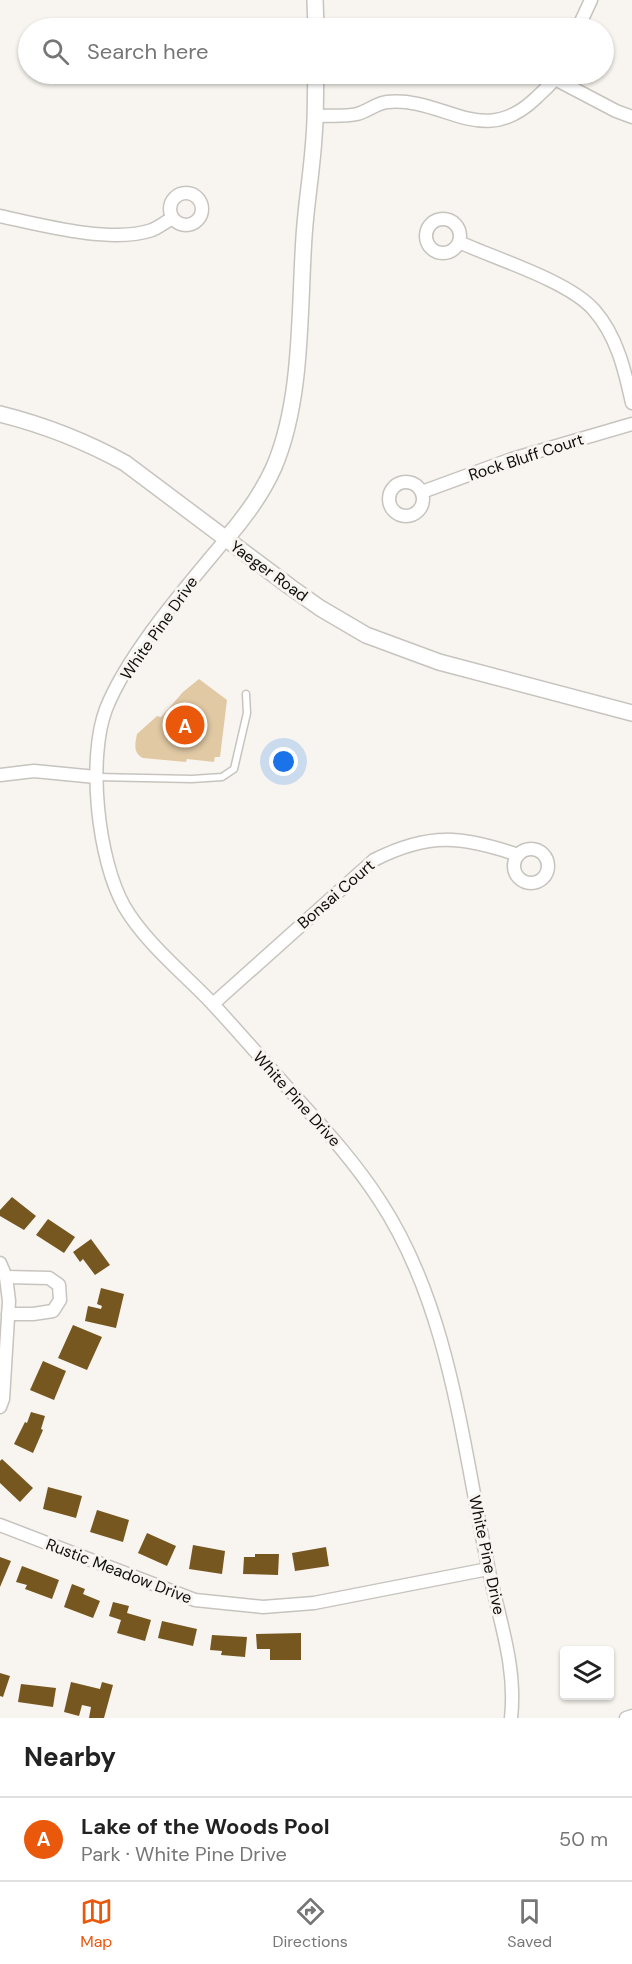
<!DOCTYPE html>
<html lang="en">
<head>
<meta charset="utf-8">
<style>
	:root { --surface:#fff; --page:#f6f6f6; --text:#222; --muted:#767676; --line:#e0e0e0; --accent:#ea580c }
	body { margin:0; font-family:"DM Sans",sans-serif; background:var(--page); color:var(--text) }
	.controls { position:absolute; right:18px; bottom:18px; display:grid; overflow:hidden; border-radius:6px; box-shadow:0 2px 4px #0004 }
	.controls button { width:54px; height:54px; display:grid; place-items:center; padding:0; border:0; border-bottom:2px solid var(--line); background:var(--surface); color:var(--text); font:30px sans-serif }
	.you { position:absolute; left:284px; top:762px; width:21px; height:21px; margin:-15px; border:4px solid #fff; border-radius:50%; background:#1a73e8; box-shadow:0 0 0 9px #1a73e833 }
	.badge { display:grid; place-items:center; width:39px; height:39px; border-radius:50%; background:var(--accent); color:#fff; font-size:20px; font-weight:700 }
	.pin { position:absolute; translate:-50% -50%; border:3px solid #fff; box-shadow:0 2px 6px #0006 }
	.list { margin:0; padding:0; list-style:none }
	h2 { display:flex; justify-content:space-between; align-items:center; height:78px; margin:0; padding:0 24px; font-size:26px }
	h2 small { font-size:20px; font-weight:400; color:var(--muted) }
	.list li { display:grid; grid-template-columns:39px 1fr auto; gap:18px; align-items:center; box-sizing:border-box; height:84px; padding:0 24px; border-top:2px solid var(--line) }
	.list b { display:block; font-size:22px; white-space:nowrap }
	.list p { margin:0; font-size:20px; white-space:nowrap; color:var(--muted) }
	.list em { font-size:20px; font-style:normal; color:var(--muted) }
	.icon { flex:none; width:33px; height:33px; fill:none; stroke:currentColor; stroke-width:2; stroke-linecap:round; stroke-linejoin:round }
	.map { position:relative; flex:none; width:632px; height:1718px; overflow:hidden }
	.search { position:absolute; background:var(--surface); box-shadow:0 2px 4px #0004; left:18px; right:18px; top:18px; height:66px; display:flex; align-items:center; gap:15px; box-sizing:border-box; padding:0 21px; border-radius:33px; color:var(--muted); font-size:22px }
	.sheet { height:162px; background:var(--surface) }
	nav { display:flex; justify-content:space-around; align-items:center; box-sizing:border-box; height:84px; border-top:2px solid var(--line); background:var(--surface); font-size:16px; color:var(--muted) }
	nav a { display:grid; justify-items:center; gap:3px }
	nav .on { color:var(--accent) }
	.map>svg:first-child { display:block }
	.green { fill:#e1c9a4 }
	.building { fill:#765720 }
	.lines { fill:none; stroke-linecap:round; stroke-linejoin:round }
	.service-casing { stroke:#c7c4bf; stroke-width:9 }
	.minor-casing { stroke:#c7c4bf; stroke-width:15 }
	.tertiary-casing { stroke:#c7c4bf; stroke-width:18 }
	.service { stroke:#fff; stroke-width:6 }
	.minor { stroke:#fff; stroke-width:12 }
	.tertiary { stroke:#fff; stroke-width:15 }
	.labels { text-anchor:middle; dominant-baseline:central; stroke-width:6; stroke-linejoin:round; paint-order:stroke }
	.street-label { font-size:16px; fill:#0e0d0b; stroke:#f8f5f0 }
</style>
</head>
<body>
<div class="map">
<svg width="632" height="1718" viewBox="0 0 632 1718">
	<rect width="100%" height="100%" fill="#f8f5f0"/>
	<!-- green -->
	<path class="green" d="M 199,679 L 227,700 L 220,757 L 215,757 L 214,762 L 187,759 L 186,762 L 143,758 C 133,753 135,744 137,734 L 157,716 L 161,717 L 183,692 Z"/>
	<!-- building -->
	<g class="building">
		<path d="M 12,1197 L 36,1216 L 24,1230 L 0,1216 L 0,1210 Z"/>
		<path d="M 48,1219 L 75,1237 L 64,1253 L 36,1235 Z"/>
		<path d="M 91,1239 L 110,1265 L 95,1275 L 83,1259 L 80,1262 L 73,1252 Z"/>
		<path d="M 101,1288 L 124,1294 L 116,1328 L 85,1321 L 88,1306 L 101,1309 L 102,1306 L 97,1304 Z"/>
		<path d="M 73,1325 L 102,1337 L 87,1370 L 58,1358 Z"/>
		<path d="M 43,1361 L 66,1371 L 54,1400 L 30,1390 Z"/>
		<path d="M 31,1412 L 45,1416 L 41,1429 L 43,1430 L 33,1453 L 14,1444 L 25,1422 L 27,1423 Z"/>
		<path d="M 2,1459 L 33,1488 L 20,1502 L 0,1483 L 0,1461 Z"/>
		<path d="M 48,1487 L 82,1496 L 76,1518 L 43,1509 Z"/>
		<path d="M 97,1510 L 129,1520 L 123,1542 L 90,1532 Z"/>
		<path d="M 147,1533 L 176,1546 L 167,1566 L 138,1553 Z"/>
		<path d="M 193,1545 L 225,1551 L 222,1574 L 189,1569 Z"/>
		<path d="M 326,1547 L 329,1566 L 295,1571 L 292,1553 Z"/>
		<path d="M 255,1554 L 279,1554 L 278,1575 L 243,1574 L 244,1557 L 255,1557 Z"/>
		<path d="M 0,1557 L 11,1561 L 0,1587 Z"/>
		<path d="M 22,1566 L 59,1580 L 52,1599 L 25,1589 L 27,1585 L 16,1582 Z"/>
		<path d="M 72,1584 L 85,1589 L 83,1594 L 100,1601 L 93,1618 L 64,1607 Z"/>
		<path d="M 113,1602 L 129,1606 L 127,1613 L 151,1620 L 145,1641 L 117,1633 L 121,1620 L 109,1616 Z"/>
		<path d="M 162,1621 L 197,1629 L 193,1646 L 158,1638 Z"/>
		<path d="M 301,1633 L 301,1660 L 270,1660 L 270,1649 L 257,1649 L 256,1634 Z"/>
		<path d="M 212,1635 L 247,1637 L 245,1657 L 221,1655 L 222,1651 L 210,1650 Z"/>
		<path d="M 0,1673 L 10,1676 L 3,1697 L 0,1696 Z"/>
		<path d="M 71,1682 L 100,1689 L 102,1682 L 113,1685 L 104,1718 L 89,1718 L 91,1707 L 82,1705 L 79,1716 L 64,1712 Z"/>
		<path d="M 21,1684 L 56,1688 L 53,1707 L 18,1702 Z"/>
	</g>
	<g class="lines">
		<!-- service casing -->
		<g class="service-casing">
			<path id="service" d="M 96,777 L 192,779 L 222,777 L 234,769 L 247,713 L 246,694"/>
		</g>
		<!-- minor casing -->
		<g class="minor-casing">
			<g id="minor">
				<path d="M 578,28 L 591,0"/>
				<path d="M 555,79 L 616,111 L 632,117"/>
				<path d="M 315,116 C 329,115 344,117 357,114 C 368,111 377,103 387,102 C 444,96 482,150 536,98 C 544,90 553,83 558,74"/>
				<circle cx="186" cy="209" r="16"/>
				<path d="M 0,216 C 41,225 112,244 152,230 C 159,227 166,222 172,218"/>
				<circle cx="443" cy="236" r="17"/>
				<path d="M 459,242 C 496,259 569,281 594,310 C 617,336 625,371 632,403"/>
				<circle cx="406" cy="499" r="17"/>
				<path d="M 422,492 L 512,459 L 632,424"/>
				<path d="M 226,539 C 187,586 128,653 106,709 C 87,759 98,860 124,906 C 144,941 182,972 210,1001 C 236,1029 261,1058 286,1086 C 319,1123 353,1159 380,1201 C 450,1308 462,1443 488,1566 C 498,1617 517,1665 511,1718"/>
				<path d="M 0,775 L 34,771 L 96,777"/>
				<circle cx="531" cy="866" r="17"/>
				<path d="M 213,1004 L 374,860 C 429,832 462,836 518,855"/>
				<path d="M 0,1263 L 6,1277 L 9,1301 L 3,1399 L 0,1407"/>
				<path d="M 6,1277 L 49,1278 L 59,1285 L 60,1300 L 53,1311 L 33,1314 L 8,1314"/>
				<path d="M 0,1525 L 195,1600 L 263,1607 L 314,1603 L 488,1569"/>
				<path d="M 626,1718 L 632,1716"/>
			</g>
		</g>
		<!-- tertiary casing -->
		<g class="tertiary-casing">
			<g id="tertiary">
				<path d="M 315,0 L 316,28"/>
				<path d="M 0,414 C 44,425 85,441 125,463 L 289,586 L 320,608 L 366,635 L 439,662 L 632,713"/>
				<path d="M 226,539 C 245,517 262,494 274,467 C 303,399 299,311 304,237 C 306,204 312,171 314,137 C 316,116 315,95 316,74"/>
			</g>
		</g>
		<!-- service -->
		<use href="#service" class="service"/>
		<!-- minor -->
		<use href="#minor" class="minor"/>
		<!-- tertiary -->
		<use href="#tertiary" class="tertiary"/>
	</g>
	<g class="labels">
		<!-- street labels -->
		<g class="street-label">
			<text transform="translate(526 457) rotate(-18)">Rock Bluff Court</text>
			<text transform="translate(269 571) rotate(36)">Yaeger Road</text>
			<text transform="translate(159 628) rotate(-55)">White Pine Drive</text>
			<text transform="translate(336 894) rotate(-41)">Bonsai Court</text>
			<text transform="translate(297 1099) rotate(48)">White Pine Drive</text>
			<text transform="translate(487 1555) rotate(78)">White Pine Drive</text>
			<text transform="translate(119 1571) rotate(21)">Rustic Meadow Drive</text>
		</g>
	</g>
</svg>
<div class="controls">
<button><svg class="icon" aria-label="layers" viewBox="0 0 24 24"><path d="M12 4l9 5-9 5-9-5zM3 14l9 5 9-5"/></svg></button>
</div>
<div class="you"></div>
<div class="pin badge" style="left:185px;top:725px">A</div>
<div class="search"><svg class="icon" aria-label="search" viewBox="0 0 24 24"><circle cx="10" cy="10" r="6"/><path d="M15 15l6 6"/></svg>Search here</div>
</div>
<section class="sheet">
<h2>Nearby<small></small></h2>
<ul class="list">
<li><span class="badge">A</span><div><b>Lake of the Woods Pool</b><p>Park · White Pine Drive</p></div><em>50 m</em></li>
</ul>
</section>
<nav>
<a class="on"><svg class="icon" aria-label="map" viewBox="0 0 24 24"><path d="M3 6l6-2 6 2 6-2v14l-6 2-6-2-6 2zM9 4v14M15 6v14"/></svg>Map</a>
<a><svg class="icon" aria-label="directions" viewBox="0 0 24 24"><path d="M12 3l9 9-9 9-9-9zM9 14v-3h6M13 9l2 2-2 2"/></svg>Directions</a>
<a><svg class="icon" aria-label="saved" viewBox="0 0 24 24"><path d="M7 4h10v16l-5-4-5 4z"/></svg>Saved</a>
</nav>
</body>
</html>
